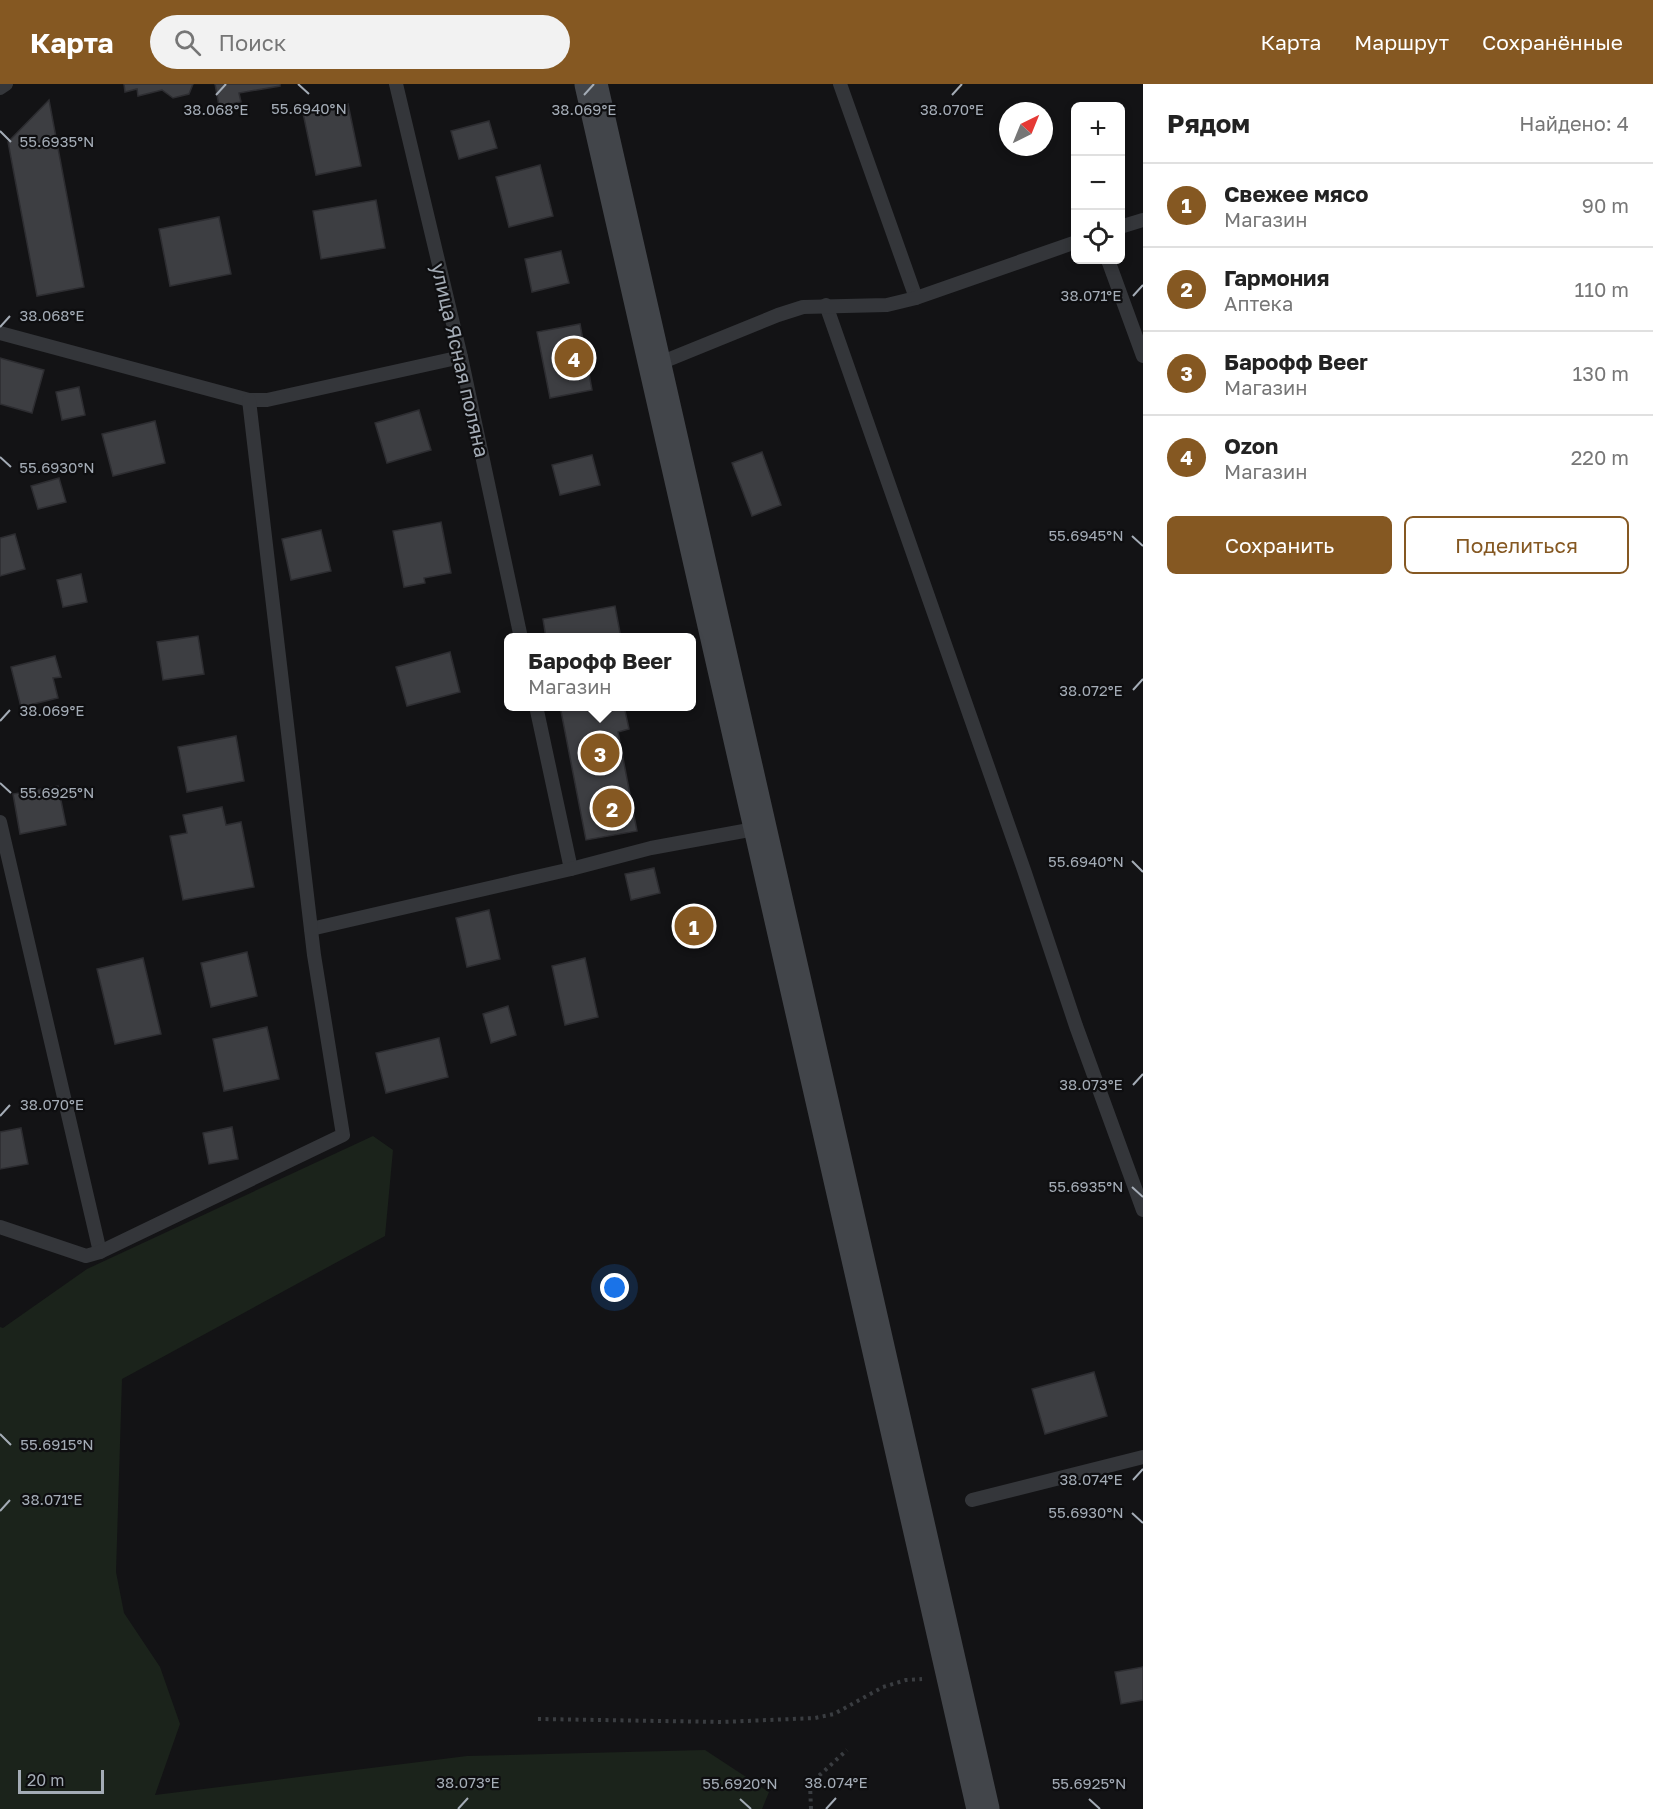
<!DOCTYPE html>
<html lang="ru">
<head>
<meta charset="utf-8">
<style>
	:root { --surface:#fff; --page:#f2f2f2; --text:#222; --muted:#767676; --line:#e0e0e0; --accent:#855822 }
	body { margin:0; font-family:"Golos Text",sans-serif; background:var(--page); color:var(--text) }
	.controls { position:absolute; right:18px; top:18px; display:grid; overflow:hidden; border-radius:9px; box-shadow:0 3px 9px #0003 }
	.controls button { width:54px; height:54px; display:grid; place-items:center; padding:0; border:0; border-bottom:2px solid var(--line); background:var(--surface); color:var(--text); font:30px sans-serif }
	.compass { position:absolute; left:999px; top:18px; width:54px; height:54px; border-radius:50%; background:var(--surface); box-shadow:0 3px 9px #0003; rotate:43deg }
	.scale { position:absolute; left:18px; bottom:15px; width:86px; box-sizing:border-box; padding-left:6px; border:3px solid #a4acb6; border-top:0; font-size:16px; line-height:21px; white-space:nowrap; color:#a4acb6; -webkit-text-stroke:4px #0e0e10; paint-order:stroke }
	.you { position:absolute; left:615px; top:1204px; width:21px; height:21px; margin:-15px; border:4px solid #fff; border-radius:50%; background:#1a73e8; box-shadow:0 0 0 9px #1a73e833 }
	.badge { display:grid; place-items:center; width:39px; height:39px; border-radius:50%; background:var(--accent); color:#fff; font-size:20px; font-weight:700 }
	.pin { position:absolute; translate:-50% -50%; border:3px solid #fff; box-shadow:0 2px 6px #0006 }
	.popup { position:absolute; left:504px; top:549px; width:192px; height:78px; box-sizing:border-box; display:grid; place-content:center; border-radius:9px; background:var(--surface); filter:drop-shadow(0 2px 4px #0005); font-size:20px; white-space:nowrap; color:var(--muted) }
	.popup b { font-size:22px; color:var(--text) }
	.popup::after { content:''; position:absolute; left:50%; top:100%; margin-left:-12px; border:12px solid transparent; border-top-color:var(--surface) }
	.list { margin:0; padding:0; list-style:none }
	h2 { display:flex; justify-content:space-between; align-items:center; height:78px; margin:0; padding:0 24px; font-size:26px }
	h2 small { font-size:20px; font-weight:400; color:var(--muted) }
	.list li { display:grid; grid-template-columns:39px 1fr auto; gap:18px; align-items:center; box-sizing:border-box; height:84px; padding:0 24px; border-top:2px solid var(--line) }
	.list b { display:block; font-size:22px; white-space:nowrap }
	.list p { margin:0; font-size:20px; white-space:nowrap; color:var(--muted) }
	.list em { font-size:20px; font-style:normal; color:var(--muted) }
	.actions { display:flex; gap:12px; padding:18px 24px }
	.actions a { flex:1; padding:14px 0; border:2px solid var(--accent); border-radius:9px; text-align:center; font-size:21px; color:var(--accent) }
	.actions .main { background:var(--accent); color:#fff }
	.icon { flex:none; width:33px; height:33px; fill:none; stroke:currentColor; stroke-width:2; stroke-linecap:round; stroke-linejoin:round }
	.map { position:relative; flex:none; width:1143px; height:1725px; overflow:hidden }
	header { display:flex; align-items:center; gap:36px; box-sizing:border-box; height:84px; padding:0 30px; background:var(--accent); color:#fff }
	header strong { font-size:28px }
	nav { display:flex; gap:33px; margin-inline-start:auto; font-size:21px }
	.search { width:420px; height:54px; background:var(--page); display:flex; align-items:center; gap:15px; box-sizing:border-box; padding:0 21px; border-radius:33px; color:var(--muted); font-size:22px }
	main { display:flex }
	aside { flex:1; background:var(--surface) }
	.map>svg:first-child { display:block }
	.green { fill:#1b231b }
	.building { fill:#3d3e42; stroke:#2d2d31; stroke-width:1.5 }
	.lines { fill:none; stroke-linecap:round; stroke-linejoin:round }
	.path { stroke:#3a3d41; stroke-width:4; stroke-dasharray:3 4.5; stroke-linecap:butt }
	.lane { stroke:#34363a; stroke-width:14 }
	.secondary { stroke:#42454a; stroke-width:33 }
	.ticks { fill:none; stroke:#a4acb6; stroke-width:2 }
	.labels { text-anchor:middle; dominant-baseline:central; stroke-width:4.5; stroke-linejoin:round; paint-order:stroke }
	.street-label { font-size:20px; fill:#a4acb6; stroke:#0e0e10 }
	.ticks-label { font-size:15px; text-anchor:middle; fill:#a4acb6; stroke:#0e0e10; stroke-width:4.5; stroke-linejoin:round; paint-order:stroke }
</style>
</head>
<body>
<header>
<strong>Карта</strong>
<div class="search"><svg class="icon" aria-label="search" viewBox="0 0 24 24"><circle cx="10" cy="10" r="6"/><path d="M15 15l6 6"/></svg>Поиск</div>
<nav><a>Карта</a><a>Маршрут</a><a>Сохранённые</a></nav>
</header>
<main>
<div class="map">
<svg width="1143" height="1725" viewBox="0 0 1143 1725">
	<rect width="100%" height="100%" fill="#131315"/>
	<!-- green -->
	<path class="green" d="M 373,1052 L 393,1066 L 385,1152 L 122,1295 L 116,1488 L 124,1529 L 160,1583 L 180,1640 L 155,1711 L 467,1672 L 705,1666 L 769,1708 L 762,1725 L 0,1725 L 0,1243 L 3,1244 L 87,1185 Z"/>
	<!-- building -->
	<g class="building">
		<path d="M 124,0 L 193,0 L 189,10 L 173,14 L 162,6 L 138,12 L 137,5 L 125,8 Z"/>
		<path d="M 215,0 L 280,0 L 280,2 L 239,9 L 241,18 L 219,22 Z"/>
		<path d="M 49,16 L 84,203 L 37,212 L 8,58 Z"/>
		<path d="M 348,20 L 361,82 L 316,91 L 303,29 Z"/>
		<path d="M 489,37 L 497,64 L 459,75 L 451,47 Z"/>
		<path d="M 540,81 L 553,132 L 509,143 L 496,93 Z"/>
		<path d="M 376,116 L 385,164 L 321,175 L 313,127 Z"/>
		<path d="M 219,133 L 231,190 L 170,202 L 159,145 Z"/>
		<path d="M 561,167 L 569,199 L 532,208 L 525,175 Z"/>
		<path d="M 580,240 L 592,306 L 550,314 L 537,248 Z"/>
		<path d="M 0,274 L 44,286 L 32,329 L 0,320 Z"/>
		<path d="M 79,303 L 85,331 L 62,336 L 56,308 Z"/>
		<path d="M 419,326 L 431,366 L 387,379 L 375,339 Z"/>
		<path d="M 155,337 L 165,379 L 113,392 L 102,350 Z"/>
		<path d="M 762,368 L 781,421 L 752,432 L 732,379 Z"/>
		<path d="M 592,371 L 600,401 L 560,411 L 552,381 Z"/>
		<path d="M 59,394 L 66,418 L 38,425 L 31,402 Z"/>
		<path d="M 441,438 L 451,489 L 424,494 L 425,499 L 404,503 L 393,447 Z"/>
		<path d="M 321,446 L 331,487 L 291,496 L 282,455 Z"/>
		<path d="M 15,450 L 25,485 L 0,492 L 0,454 Z"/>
		<path d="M 81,490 L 87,518 L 63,523 L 57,496 Z"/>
		<path d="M 615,522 L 621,554 L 546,554 L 543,535 Z"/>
		<path d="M 198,552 L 204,590 L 163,596 L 157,558 Z"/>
		<path d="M 450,568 L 460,608 L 407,622 L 396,583 Z"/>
		<path d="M 55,572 L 61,593 L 53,594 L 58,614 L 21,623 L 11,583 Z"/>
		<path d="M 560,622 L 624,622 L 629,645 L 618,648 L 637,747 L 586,756 Z"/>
		<path d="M 236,652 L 244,697 L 187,708 L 178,663 Z"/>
		<path d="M 58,702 L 66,741 L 20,750 L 13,710 Z"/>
		<path d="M 222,723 L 226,741 L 241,738 L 254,803 L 183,816 L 170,752 L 187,749 L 183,731 Z"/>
		<path d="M 654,784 L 660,809 L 631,816 L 625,790 Z"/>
		<path d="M 489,826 L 500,875 L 467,883 L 456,834 Z"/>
		<path d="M 247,868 L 257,912 L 211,923 L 201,879 Z"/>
		<path d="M 143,874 L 161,950 L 115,960 L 97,885 Z"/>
		<path d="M 585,874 L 598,933 L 565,941 L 552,882 Z"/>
		<path d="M 508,922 L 516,951 L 491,959 L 483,930 Z"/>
		<path d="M 267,943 L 279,995 L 224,1007 L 213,955 Z"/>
		<path d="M 439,954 L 448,993 L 386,1009 L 376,969 Z"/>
		<path d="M 232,1043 L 238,1075 L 209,1080 L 203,1049 Z"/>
		<path d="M 21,1044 L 28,1080 L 0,1085 L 0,1048 Z"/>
		<path d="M 1094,1288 L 1107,1332 L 1045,1350 L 1032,1305 Z"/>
		<path d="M 1143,1583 L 1143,1616 L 1121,1620 L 1115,1588 Z"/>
	</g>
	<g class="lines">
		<!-- path -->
		<g class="path">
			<path d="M 538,1635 L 722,1638 L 815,1634 L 834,1630 L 883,1603 L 906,1596 L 922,1595"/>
			<path d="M 811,1725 L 810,1700 L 847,1666"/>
		</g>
		<!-- lane -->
		<g class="lane">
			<path d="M 396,0 L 461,273 L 521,554"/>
			<path d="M 840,0 L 916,214"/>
			<path d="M 0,4 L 6,0"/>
			<path d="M 1120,143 L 1143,136"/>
			<path d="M 1108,176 L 1143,272"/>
			<path d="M 826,221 L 1024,786 L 1076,942 L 1143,1126"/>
			<path d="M 0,249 L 249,316 L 267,316 L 461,273"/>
			<path d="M 655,281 L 778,231 L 803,223 L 887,221 L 916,214 L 1076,158"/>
			<path d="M 536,622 L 571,785"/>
			<path d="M 0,738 L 100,1168"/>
			<path d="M 311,845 L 571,785 L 651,764 L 760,744"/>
			<path d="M 0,1143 L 86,1172 L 100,1168 L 343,1051 L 314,871 L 249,316"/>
			<path d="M 972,1416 L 1143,1373"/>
		</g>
		<!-- secondary -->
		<path class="secondary" d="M 591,0 L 983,1725"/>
	</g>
	<!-- ticks -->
	<path class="ticks" d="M 298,0 L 309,10M 216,11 L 226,0M 584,11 L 594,0M 952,11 L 962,0M 0,47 L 11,58M 1133,212 L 1143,201M 0,243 L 10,232M 0,373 L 11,383M 1132,452 L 1143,462M 1133,606 L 1143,595M 0,637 L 10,626M 0,699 L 11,709M 1132,777 L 1143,788M 1133,1001 L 1143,990M 0,1032 L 10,1021M 1132,1103 L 1143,1113M 0,1350 L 11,1361M 1133,1396 L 1143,1385M 0,1427 L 10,1416M 1132,1429 L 1143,1439M 740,1715 L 751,1725M 1089,1715 L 1100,1725M 458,1725 L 468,1714M 826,1725 L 836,1714"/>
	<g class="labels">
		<!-- street labels -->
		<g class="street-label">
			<text transform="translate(461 276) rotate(77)">улица Ясная поляна</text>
		</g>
	</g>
	<g class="ticks-label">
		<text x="309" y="30">55.6940°N</text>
		<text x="216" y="31">38.068°E</text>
		<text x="584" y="31">38.069°E</text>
		<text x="952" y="31">38.070°E</text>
		<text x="57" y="63">55.6935°N</text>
		<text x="1091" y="217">38.071°E</text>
		<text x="52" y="237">38.068°E</text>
		<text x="57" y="389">55.6930°N</text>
		<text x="1086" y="457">55.6945°N</text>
		<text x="1091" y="612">38.072°E</text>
		<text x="52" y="632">38.069°E</text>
		<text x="57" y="714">55.6925°N</text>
		<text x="1086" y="783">55.6940°N</text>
		<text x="1091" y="1006">38.073°E</text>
		<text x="52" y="1026">38.070°E</text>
		<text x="1086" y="1108">55.6935°N</text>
		<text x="57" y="1366">55.6915°N</text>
		<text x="1091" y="1401">38.074°E</text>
		<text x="52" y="1421">38.071°E</text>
		<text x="1086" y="1434">55.6930°N</text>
		<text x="468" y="1704">38.073°E</text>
		<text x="836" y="1704">38.074°E</text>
		<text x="740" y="1705">55.6920°N</text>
		<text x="1089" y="1705">55.6925°N</text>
	</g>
</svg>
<div class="controls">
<button>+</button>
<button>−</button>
<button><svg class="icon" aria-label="locate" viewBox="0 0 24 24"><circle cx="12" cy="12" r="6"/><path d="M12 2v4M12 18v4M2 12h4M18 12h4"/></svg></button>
</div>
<svg class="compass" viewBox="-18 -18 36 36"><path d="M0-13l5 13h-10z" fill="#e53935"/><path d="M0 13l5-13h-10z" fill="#767676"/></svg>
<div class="scale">20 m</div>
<div class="you"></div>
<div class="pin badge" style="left:694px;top:842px">1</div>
<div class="pin badge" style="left:612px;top:724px">2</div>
<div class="pin badge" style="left:600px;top:669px">3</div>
<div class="popup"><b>Барофф Beer</b>Магазин</div>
<div class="pin badge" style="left:574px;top:274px">4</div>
</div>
<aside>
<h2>Рядом<small>Найдено: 4</small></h2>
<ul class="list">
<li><span class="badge">1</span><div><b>Свежее мясо</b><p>Магазин</p></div><em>90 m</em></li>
<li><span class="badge">2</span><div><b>Гармония</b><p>Аптека</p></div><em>110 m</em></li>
<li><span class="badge">3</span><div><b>Барофф Beer</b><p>Магазин</p></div><em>130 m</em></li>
<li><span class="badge">4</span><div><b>Ozon</b><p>Магазин</p></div><em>220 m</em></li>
</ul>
<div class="actions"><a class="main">Сохранить</a><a>Поделиться</a></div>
</aside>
</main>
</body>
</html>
